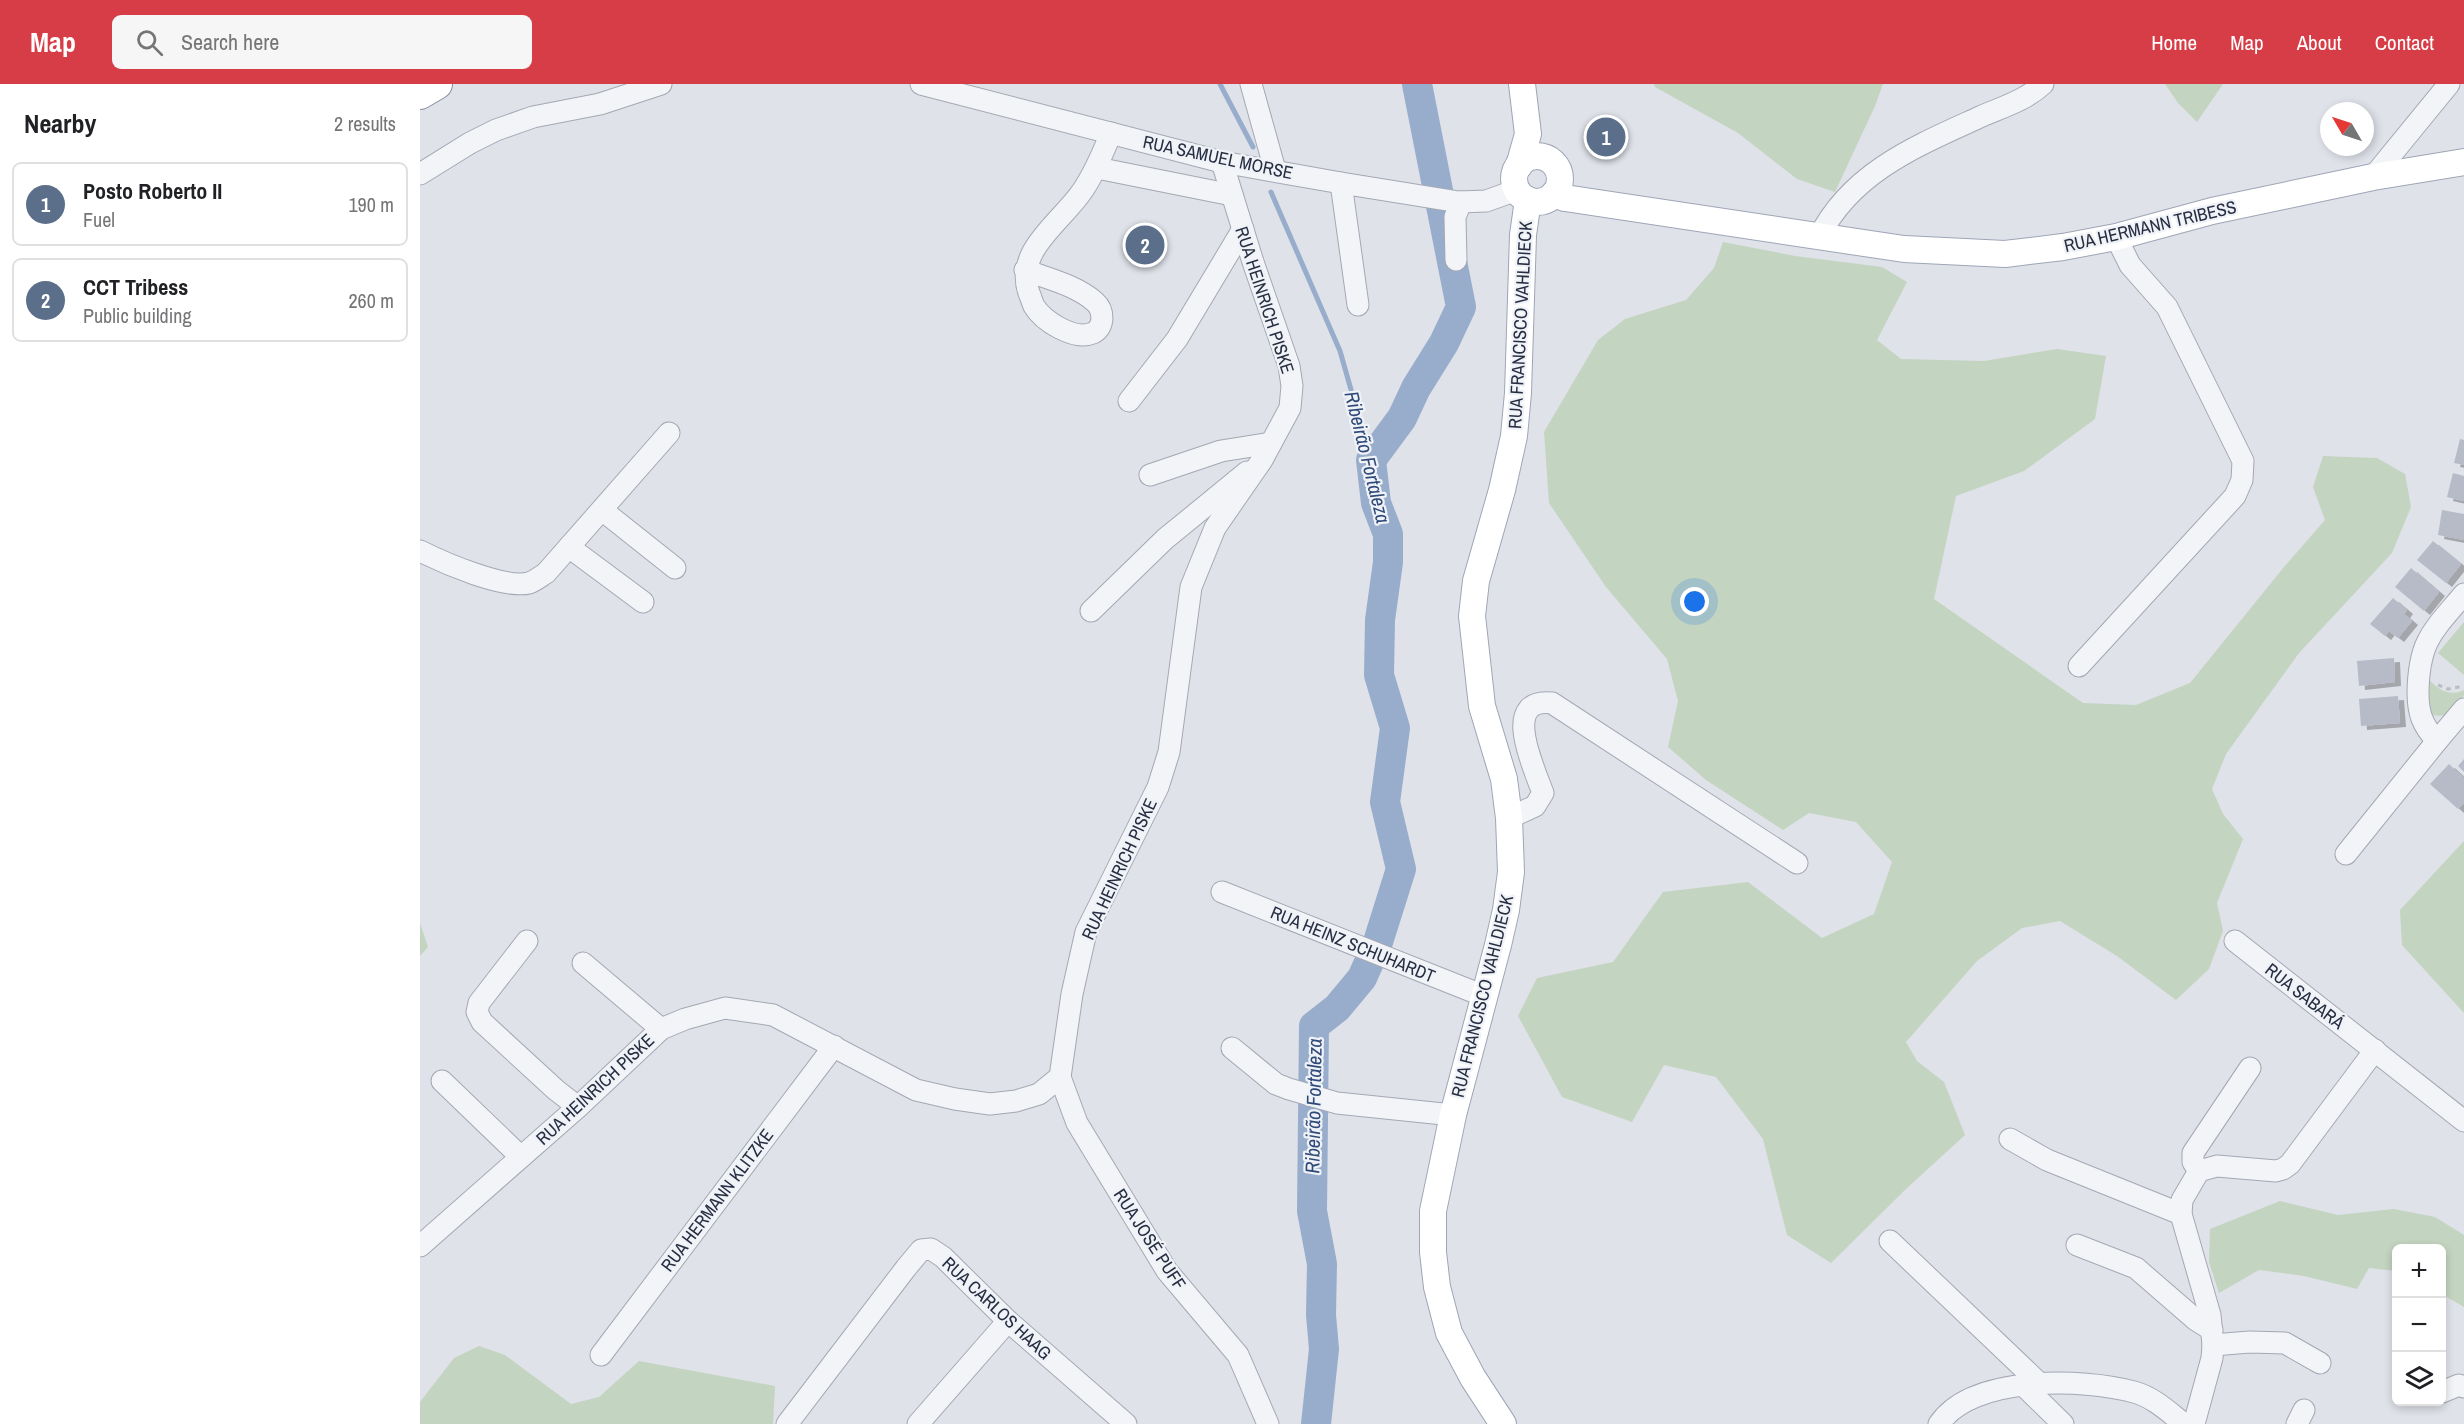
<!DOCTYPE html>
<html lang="en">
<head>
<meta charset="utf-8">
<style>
	:root { --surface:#fff; --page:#f6f6f6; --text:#202124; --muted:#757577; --line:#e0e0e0; --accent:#d63d46 }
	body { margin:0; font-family:"Archivo Narrow",sans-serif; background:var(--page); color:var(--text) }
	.controls { position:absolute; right:18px; bottom:18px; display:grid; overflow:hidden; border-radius:9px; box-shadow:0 3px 9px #0003 }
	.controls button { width:54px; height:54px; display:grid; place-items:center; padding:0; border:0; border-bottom:2px solid var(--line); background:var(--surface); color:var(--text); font:30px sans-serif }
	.compass { position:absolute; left:1900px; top:18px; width:54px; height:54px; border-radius:50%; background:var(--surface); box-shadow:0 3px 9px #0003; rotate:309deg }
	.you { position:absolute; left:1275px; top:518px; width:21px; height:21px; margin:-15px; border:4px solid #fff; border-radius:50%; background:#1a73e8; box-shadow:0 0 0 9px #1a73e833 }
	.badge { display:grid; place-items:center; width:39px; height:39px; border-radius:50%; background:var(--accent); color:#fff; font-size:20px; font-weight:700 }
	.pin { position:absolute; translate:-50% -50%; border:3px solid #fff; box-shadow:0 2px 6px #0006 }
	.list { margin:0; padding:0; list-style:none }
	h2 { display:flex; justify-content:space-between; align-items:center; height:78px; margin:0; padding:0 24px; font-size:26px }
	h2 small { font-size:20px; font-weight:400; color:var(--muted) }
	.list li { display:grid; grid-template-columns:39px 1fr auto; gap:18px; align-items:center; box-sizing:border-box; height:84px; margin:0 12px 12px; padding:0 12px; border:2px solid var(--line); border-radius:9px }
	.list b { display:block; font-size:22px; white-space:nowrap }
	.list p { margin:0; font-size:20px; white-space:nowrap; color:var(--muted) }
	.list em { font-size:20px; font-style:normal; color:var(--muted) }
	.icon { flex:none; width:33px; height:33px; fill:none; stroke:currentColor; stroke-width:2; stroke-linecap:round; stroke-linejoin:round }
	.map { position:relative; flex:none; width:2044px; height:1340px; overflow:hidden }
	header { display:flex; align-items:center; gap:36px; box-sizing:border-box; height:84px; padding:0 30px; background:var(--accent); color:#fff }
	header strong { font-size:28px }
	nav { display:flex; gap:33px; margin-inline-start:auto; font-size:21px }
	.search { width:420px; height:54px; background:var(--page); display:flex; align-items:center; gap:15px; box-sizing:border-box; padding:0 21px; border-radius:9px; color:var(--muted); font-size:22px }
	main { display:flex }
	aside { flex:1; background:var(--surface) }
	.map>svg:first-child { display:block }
	.green { fill:#c3d4c0 }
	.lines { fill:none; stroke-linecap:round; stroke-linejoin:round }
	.stream { stroke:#98adcc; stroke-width:5 }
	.river { stroke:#98adcc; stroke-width:30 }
	.building { fill:#b6bbc7; filter:url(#shadow) }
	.minor-casing { stroke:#a4a8b4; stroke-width:23 }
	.major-casing { stroke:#9ea5b6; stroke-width:28 }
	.highway-casing { stroke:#868ea1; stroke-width:32 }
	.path { stroke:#b9bdc4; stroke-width:3; stroke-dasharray:4.5 4.5; stroke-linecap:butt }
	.minor { stroke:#f2f4f7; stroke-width:21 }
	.major { stroke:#fff; stroke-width:26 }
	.highway { stroke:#fff; stroke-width:30 }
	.labels { text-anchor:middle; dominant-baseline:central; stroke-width:4.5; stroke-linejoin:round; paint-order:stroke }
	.street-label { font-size:18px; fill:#272e42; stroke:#eff2f7 }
	.water-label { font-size:20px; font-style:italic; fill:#2f4978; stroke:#eff2f7 }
</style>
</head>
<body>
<header>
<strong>Map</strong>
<div class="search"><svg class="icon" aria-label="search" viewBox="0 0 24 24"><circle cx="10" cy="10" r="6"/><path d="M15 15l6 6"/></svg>Search here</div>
<nav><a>Home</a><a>Map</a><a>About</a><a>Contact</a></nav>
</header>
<main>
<aside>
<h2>Nearby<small>2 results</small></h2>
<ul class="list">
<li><span class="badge" style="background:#5c6f8a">1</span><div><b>Posto Roberto II</b><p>Fuel</p></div><em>190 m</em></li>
<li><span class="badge" style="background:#5c6f8a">2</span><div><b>CCT Tribess</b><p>Public building</p></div><em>260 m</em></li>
</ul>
</aside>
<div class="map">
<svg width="2044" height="1340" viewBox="0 0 2044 1340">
	<defs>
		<filter id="shadow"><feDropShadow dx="6" dy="4" stdDeviation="0" flood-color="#0004"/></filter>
	</defs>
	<rect width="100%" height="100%" fill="#dfe2e9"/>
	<!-- green -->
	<g class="green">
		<path d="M 1234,0 L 1463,0 L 1455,22 L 1415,108 L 1377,95 L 1318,49 L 1235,3 Z"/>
		<path d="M 1745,0 L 1803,0 L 1777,38 L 1758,19 Z"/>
		<path d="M 1303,158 L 1375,172 L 1462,183 L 1487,198 L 1457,256 L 1481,275 L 1564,277 L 1637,265 L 1686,272 L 1675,335 L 1604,387 L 1536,412 L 1514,515 L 1663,619 L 1716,621 L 1770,599 L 1864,483 L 1905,436 L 1893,403 L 1903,372 L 1957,374 L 1985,390 L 1991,423 L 1972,469 L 1879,569 L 1806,670 L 1792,705 L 1803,730 L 1823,755 L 1797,819 L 1803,847 L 1789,885 L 1756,916 L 1697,872 L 1640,837 L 1602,844 L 1557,877 L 1486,958 L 1497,977 L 1524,998 L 1545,1051 L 1487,1104 L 1411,1179 L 1367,1151 L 1343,1055 L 1296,993 L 1244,981 L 1212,1038 L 1142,1013 L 1098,932 L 1117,894 L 1193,878 L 1243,808 L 1328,798 L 1402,854 L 1454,830 L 1472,778 L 1436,738 L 1389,729 L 1363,746 L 1286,696 L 1248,663 L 1258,617 L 1247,575 L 1186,503 L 1129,419 L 1124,348 L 1178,256 L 1205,235 L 1266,216 L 1294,184 Z"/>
		<path d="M 2044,538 L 2044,591 L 2018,569 Z"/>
		<path d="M 2009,596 C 2019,606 2030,613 2044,606 L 2044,611 C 2035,622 2027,637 2011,630 L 2004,610 Z"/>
		<path d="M 2044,757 L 2044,929 L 1982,861 L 1980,826 Z"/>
		<path d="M 0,839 L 8,863 L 0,872 Z"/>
		<path d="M 1860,1117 L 1918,1131 L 1974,1125 L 2015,1133 L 2044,1151 L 2044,1223 L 2022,1210 L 2022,1164 L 1976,1164 L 1976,1187 L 1949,1184 L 1937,1205 L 1884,1192 L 1839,1186 L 1799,1209 L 1789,1178 L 1790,1145 Z"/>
		<path d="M 59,1262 L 85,1271 L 151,1320 L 179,1313 L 219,1277 L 355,1302 L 353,1340 L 0,1340 L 0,1318 L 34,1274 Z"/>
	</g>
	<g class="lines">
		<!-- stream -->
		<g class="stream">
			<path d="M 800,0 L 833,63"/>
			<path d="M 851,108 L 920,267 L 951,376"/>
		</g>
		<!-- river -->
		<path class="river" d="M 896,1340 L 904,1265 L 901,1231 L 902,1180 L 892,1127 L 894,942 L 917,924 L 942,894 L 958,858 L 981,785 L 965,718 L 975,644 L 959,591 L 960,536 L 968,478 L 968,450 L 956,419 L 951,376 L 982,334 L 996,304 L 1024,259 L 1041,223 L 997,0"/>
	</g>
	<!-- building -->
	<g class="building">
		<path d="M 2040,355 L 2044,356 L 2044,381 L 2034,379 Z"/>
		<path d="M 2033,389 L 2044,392 L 2044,417 L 2027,413 Z"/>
		<path d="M 2022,426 L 2044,430 L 2044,456 L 2018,451 Z"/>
		<path d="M 2013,457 L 2041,480 L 2026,499 L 1997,476 Z"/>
		<path d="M 1991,484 L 2019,508 L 2004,527 L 1975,503 Z"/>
		<path d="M 1973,514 L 1987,526 L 1984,530 L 1992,537 L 1978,554 L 1969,547 L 1965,552 L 1950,540 Z"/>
		<path d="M 1974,574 L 1975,598 L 1939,602 L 1937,577 Z"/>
		<path d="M 1978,612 L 1980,639 L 1941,642 L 1939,615 Z"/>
		<path d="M 2044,675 L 2044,688 L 2038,682 Z"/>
		<path d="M 2029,680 L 2044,694 L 2044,719 L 2038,725 L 2010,700 Z"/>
	</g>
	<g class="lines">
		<!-- minor casing -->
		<g class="minor-casing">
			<g id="minor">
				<path d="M 501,0 L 802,78 L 921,99 L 1039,118 L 1066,117 L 1097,106"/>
				<path d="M 831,0 L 855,86"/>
				<path d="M 677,84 L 812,111"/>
				<path d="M 0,90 L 50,59 L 76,46 L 113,33 L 180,20 L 241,0"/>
				<path d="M 1953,93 L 2029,0"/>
				<path d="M 921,99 L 938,221"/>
				<path d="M 1399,153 C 1432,87 1499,61 1562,32 C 1583,23 1606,16 1623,0"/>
				<path d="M 1036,176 L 1035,133 L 1041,118"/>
				<path d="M 605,186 C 628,195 656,201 675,218 C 684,226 685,243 673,249 C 654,257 623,237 614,222 C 612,218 611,213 609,209 C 594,166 642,138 663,106 C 675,88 683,69 691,49"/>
				<path d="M 709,317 L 757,255 L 823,145"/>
				<path d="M 730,391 L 801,367 L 851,359"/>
				<path d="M 182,426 L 255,484"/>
				<path d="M 149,463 L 223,518"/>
				<path d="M 0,467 C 24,479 84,505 109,499 C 115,497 121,492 126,489 L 249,349"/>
				<path d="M 2044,510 C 2013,547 1999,556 1998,608 C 1998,629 2002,641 2017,657 L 2044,625"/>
				<path d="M 671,527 L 745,455 L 827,388"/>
				<path d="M 1659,582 L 1815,412 L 1822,396 L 1823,377 L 1747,223 L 1710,181 L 1696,153"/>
				<path d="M 1089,734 L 1115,722 L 1123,709 C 1114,684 1080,613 1132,619 L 1377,779"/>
				<path d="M 1926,770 L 2017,657"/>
				<path d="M 802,808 L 1064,912"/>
				<path d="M 107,857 L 59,919 L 57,928 L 62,938 L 136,1006 L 158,1023"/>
				<path d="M 1815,857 L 2044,1037"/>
				<path d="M 163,879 L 241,945"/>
				<path d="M 812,964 L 856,1000 L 869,1005 L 917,1019 L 1033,1031"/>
				<path d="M 640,993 L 657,1039 L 747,1187 L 818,1271 L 848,1340"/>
				<path d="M 22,997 L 101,1073"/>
				<path d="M 1590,1055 L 1627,1076 L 1761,1130"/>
				<path d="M 1779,1087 L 1773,1078 L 1773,1069 L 1830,984"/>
				<path d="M 1470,1157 L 1618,1298"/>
				<path d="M 1657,1161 L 1716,1184 L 1776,1236 L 1792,1246"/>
				<path d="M 0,1162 L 158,1023 L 241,945 L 265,935 L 305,924 L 353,931 L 496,1006 L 535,1015 L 570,1020 L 596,1017 L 619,1010 L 640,993 L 652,910 L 666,848 L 738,703 L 749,668 L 771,503 L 795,444 L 842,376 L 870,324 L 872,302 L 869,282 L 833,178 L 802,78"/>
				<path d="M 1793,1261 L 1830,1258 L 1865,1259 L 1900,1279"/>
				<path d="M 181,1271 L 414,962"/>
				<path d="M 1603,1301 L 1643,1340"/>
				<path d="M 2022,1308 L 2039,1301 L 2044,1303"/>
				<path d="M 367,1340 L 486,1184 L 501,1166 L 511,1165 L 523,1173 L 588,1237 L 706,1340"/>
				<path d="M 498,1340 L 588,1237"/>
				<path d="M 1519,1340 C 1552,1291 1663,1294 1714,1308 C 1733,1313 1749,1328 1764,1340"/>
				<path d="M 1774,1340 L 1792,1274 L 1793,1261 L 1790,1231 L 1761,1130 L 1762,1116 L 1779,1087 L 1797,1082 L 1856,1087 L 1863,1085 L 1870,1080 L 1955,966"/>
				<path d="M 1877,1340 L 1884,1326"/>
			</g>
		</g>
		<!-- major casing -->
		<g class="major-casing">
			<g id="major">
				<circle cx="1117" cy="95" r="23"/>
				<path d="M 1099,82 L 1108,50 L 1102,0"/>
				<path d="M 1134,110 L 1145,114 L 1484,165 L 1585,170 L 1643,163 L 1696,153 L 1792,127 L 1953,93 L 2044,78"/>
				<path d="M 1083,1340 L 1053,1294 L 1029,1249 L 1017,1203 L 1013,1168 L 1013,1127 L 1033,1031 L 1078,861 L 1086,826 L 1091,788 L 1089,734 L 1084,695 L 1062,622 L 1052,532 L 1056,497 L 1082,406 L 1094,352 L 1098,309 L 1103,151 L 1108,116"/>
			</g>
		</g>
		<!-- highway casing -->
		<g class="highway-casing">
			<path id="highway" d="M 0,10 L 17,0"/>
		</g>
		<!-- path -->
		<path class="path" d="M 2018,601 L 2028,605 L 2044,602"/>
		<!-- minor -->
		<use href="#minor" class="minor"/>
		<!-- major -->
		<use href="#major" class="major"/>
		<!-- highway -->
		<use href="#highway" class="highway"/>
	</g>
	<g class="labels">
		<!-- street labels -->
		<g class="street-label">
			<text transform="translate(798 73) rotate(12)">RUA SAMUEL MORSE</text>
			<text transform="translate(1730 142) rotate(-13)">RUA HERMANN TRIBESS</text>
			<text transform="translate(845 216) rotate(72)">RUA HEINRICH PISKE</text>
			<text transform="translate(1100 241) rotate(-87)">RUA FRANCISCO VAHLDIECK</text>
			<text transform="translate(699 785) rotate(-65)">RUA HEINRICH PISKE</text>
			<text transform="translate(933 860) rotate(22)">RUA HEINZ SCHUHARDT</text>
			<text transform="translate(1062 912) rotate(-76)">RUA FRANCISCO VAHLDIECK</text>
			<text transform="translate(1885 912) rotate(38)">RUA SABARÁ</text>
			<text transform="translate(175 1005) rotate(-43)">RUA HEINRICH PISKE</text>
			<text transform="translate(297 1116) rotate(-53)">RUA HERMANN KLITZKE</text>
			<text transform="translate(730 1155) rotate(57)">RUA JOSÉ PUFF</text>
			<text transform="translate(577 1224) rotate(43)">RUA CARLOS HAAG</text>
		</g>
		<!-- water labels -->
		<g class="water-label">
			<text transform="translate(948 373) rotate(76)">Ribeirão Fortaleza</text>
			<text transform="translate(893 1022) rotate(-89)">Ribeirão Fortaleza</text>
		</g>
	</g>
</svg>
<div class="controls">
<button>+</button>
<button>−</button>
<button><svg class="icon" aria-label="layers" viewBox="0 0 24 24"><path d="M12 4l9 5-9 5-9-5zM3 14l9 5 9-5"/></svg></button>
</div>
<svg class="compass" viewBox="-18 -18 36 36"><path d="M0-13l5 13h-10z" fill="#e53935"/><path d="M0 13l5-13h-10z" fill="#757577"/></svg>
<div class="you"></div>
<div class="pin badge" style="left:1186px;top:53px;background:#5c6f8a">1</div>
<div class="pin badge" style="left:725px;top:161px;background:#5c6f8a">2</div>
</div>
</main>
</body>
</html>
